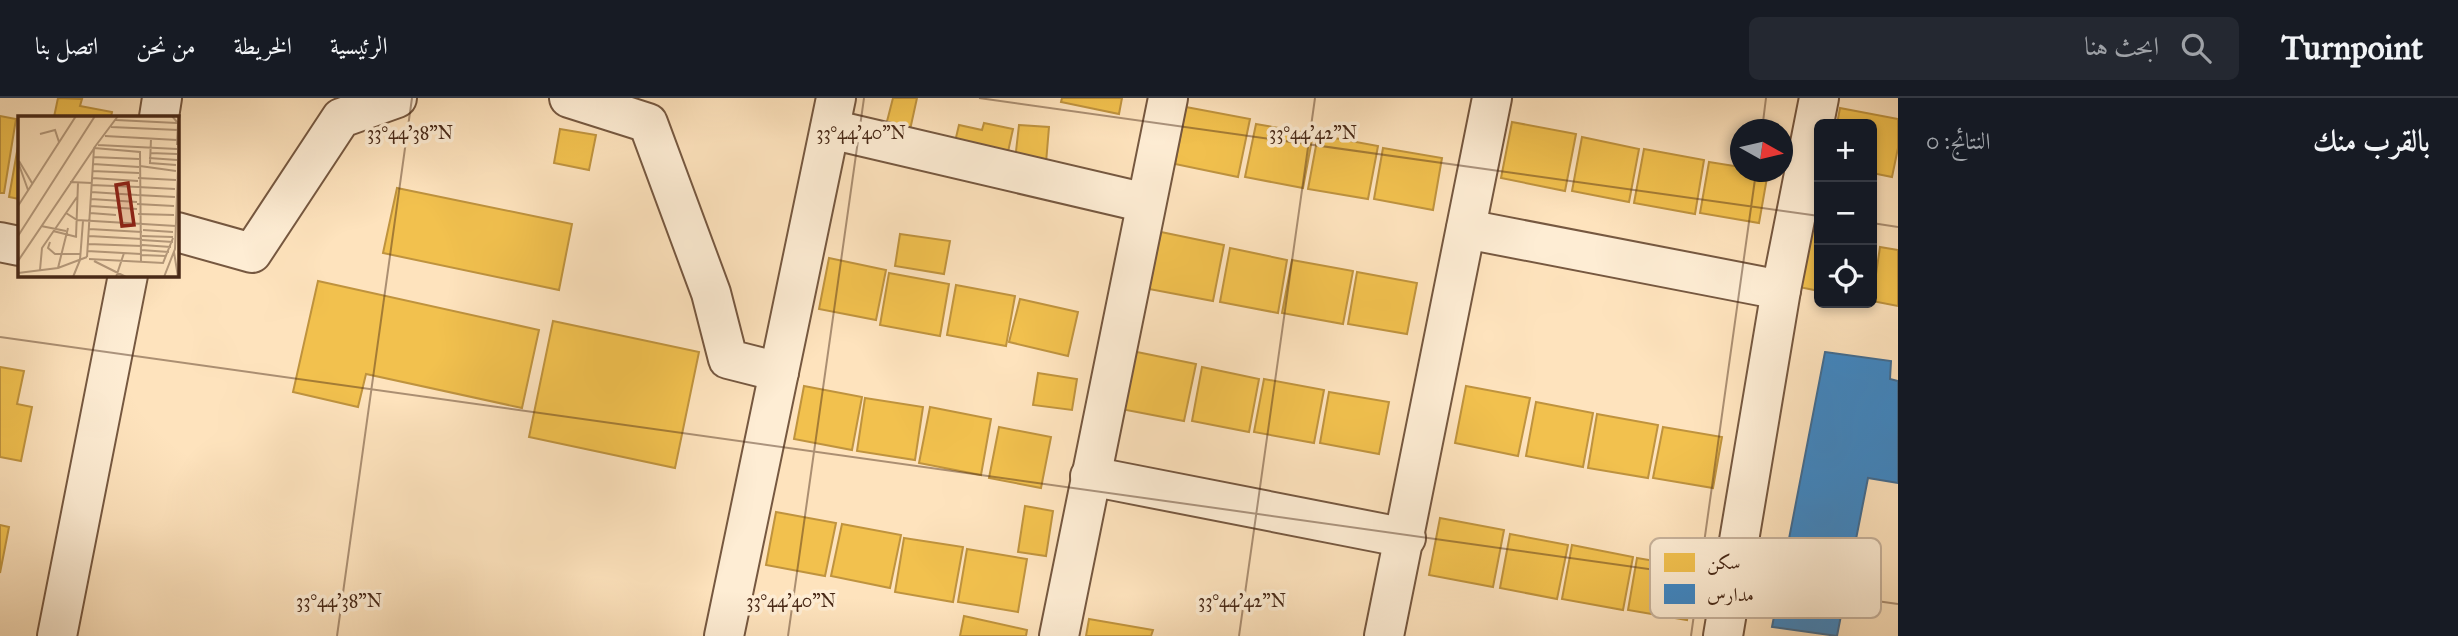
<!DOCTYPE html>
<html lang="ar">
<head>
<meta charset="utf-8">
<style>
	:root { --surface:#171b24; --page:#242831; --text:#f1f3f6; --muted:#9ea1a6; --line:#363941 }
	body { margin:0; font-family:"IM FELL Great Primer",Amiri,serif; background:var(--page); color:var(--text); direction:rtl }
	.controls { position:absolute; right:21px; top:21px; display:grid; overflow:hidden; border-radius:10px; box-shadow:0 4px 10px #0003 }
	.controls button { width:63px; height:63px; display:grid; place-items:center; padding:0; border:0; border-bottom:2px solid var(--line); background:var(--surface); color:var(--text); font:35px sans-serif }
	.compass { position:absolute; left:1730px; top:21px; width:63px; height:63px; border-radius:50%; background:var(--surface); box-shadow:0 4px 10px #0003; rotate:98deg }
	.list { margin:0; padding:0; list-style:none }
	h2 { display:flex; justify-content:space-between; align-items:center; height:91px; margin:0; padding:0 28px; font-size:30px }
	h2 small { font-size:23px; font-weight:400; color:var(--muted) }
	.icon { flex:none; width:38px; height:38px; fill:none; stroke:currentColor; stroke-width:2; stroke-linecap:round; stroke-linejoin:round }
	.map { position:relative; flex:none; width:1898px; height:538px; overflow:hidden; direction:ltr }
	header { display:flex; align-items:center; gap:42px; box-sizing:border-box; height:98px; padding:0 35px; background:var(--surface); border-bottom:2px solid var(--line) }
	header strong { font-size:33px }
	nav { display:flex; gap:38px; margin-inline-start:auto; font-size:24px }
	.search { width:490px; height:63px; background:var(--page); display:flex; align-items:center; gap:18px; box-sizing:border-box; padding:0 24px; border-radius:10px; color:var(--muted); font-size:26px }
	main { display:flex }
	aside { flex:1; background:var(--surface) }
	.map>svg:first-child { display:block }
	.homes { fill:#f2c14e; stroke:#bf933e; stroke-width:2 }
	.schools { fill:#3f88c5; stroke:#426c91; stroke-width:2 }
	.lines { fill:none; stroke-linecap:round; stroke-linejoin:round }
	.minor-casing { stroke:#765840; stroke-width:42 }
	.minor { stroke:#feedd4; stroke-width:38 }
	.ticks { fill:none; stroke:#482917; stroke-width:2; stroke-opacity:0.45 }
	.inset-road { fill:none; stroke:#b5997b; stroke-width:2 }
	.view { fill:#8f2418; fill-opacity:0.15; stroke:#8f2418; stroke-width:3.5 }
	.inset-edge { fill:none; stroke:#482917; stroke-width:3.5 }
	.key { fill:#feedd4; stroke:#c7b29b; stroke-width:2 }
	.key-label { font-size:19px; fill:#482917 }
	.ticks-label { font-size:18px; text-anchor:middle; fill:#482917; stroke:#feedd4; stroke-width:7; stroke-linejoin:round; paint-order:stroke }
</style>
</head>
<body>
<header>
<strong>Turnpoint</strong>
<div class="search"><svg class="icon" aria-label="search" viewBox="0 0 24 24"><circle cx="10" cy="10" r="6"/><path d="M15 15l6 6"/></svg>ابحث هنا</div>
<nav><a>الرئيسية</a><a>الخريطة</a><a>من نحن</a><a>اتصل بنا</a></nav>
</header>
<main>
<aside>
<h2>بالقرب منك<small>النتائج: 0</small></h2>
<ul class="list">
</ul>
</aside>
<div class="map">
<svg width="1898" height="538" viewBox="0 0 1898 538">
	<rect width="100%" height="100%" fill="#fee3bd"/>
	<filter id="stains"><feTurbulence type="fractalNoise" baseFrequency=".00286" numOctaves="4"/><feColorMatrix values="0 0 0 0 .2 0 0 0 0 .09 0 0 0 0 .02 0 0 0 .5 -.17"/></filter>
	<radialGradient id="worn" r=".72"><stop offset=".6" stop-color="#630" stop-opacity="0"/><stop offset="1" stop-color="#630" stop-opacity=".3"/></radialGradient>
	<!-- homes -->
	<g class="homes">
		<path d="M 58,0 L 82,1 L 80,8 L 112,14 L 111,19 L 54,19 Z"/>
		<path d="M 893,0 L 917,0 L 908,41 L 884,35 Z"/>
		<path d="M 1062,0 L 1122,0 L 1119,16 L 1061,4 Z"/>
		<path d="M 1186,9 L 1250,21 L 1238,79 L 1175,66 Z"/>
		<path d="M 1840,10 L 1898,21 L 1898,50 L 1892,79 L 1872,75 L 1872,26 L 1837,26 Z"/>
		<path d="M 0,18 L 16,21 L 4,95 L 0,95 Z"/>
		<path d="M 1512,24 L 1576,36 L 1565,93 L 1501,80 Z"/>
		<path d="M 984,25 L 1013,31 L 1006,63 L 953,52 L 959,27 L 982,32 Z"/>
		<path d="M 1256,26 L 1313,36 L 1303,90 L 1245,79 Z"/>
		<path d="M 1019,27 L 1049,29 L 1046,65 L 1015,62 Z"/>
		<path d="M 560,31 L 596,37 L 589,72 L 554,65 Z"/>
		<path d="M 1318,37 L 1378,48 L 1368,101 L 1308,91 Z"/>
		<path d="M 1582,39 L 1639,51 L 1629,104 L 1572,93 Z"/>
		<path d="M 18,48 L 19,49 L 19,101 L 9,99 Z"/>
		<path d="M 1383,50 L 1442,60 L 1433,112 L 1374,101 Z"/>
		<path d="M 1644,51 L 1704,62 L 1695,116 L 1634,105 Z"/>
		<path d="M 1709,64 L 1741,69 L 1741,74 L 1768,74 L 1759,125 L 1700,115 Z"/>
		<path d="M 397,90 L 572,126 L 559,192 L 383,155 Z"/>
		<path d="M 1810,132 L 1819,134 L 1819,193 L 1799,189 Z"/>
		<path d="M 1161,134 L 1224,147 L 1213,203 L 1149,191 Z"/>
		<path d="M 900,136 L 950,143 L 944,176 L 895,168 Z"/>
		<path d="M 1880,149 L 1898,152 L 1898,208 L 1872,203 Z"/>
		<path d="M 1230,150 L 1287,162 L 1278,215 L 1220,204 Z"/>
		<path d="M 829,160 L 886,172 L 876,222 L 819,211 Z"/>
		<path d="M 1292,162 L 1353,173 L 1343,226 L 1282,215 Z"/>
		<path d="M 1357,174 L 1417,185 L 1407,236 L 1348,226 Z"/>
		<path d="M 889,175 L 949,186 L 940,238 L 880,227 Z"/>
		<path d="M 318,183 L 539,232 L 522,310 L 366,276 L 358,309 L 293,294 Z"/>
		<path d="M 956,187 L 1015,198 L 1006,248 L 947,237 Z"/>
		<path d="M 1020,201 L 1078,214 L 1068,258 L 1009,244 Z"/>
		<path d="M 553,223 L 699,254 L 675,370 L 529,339 Z"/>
		<path d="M 1132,253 L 1196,266 L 1184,323 L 1121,311 Z"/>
		<path d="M 0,269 L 24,273 L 17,306 L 32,309 L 21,363 L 0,359 Z"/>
		<path d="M 1202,269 L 1259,281 L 1249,334 L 1192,323 Z"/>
		<path d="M 1038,275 L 1077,281 L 1072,312 L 1033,307 Z"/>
		<path d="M 1264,281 L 1324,292 L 1314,345 L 1254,334 Z"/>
		<path d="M 804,288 L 862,299 L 852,352 L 794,341 Z"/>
		<path d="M 1466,288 L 1530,300 L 1518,358 L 1455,345 Z"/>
		<path d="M 1329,294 L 1389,304 L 1379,356 L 1320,345 Z"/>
		<path d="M 865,300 L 923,309 L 915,362 L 857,353 Z"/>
		<path d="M 1536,304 L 1593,315 L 1583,369 L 1526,358 Z"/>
		<path d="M 930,309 L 991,321 L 981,377 L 919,365 Z"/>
		<path d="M 1597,316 L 1658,327 L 1648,380 L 1588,370 Z"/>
		<path d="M 999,329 L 1051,339 L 1041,390 L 989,380 Z"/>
		<path d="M 1663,329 L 1722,339 L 1713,390 L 1653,380 Z"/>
		<path d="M 1025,408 L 1053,413 L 1046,458 L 1018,454 Z"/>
		<path d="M 776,414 L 836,425 L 825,478 L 766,467 Z"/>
		<path d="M 1440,420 L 1504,432 L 1493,489 L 1429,477 Z"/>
		<path d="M 842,426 L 901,437 L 890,490 L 831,478 Z"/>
		<path d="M 0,427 L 9,429 L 0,475 Z"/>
		<path d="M 1510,436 L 1568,447 L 1557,501 L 1500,490 Z"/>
		<path d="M 904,440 L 963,449 L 953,504 L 895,494 Z"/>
		<path d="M 1572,447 L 1633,459 L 1623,512 L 1562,501 Z"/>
		<path d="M 967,451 L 1027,461 L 1018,514 L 958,504 Z"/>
		<path d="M 1637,460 L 1696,470 L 1687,522 L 1628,512 Z"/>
		<path d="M 964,518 L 1027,532 L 1026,538 L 960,538 Z"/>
		<path d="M 1089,521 L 1153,532 L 1151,538 L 1086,538 Z"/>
	</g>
	<!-- schools -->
	<path class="schools" d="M 1825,254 L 1891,263 L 1890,281 L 1898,283 L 1898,385 L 1868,380 L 1837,538 L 1772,529 Z"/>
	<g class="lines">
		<!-- minor casing -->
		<g class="minor-casing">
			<g id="minor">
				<path d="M 569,0 L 648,25 L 711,195 L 728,261 L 779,274"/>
				<path d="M 159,19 L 162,0"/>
				<path d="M 830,31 L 1146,105"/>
				<path d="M 1466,131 L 1781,192"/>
				<path d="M 177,134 L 252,155 L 341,20 L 397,0"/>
				<path d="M 0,144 L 19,148"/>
				<path d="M 1090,378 L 1406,440"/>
				<path d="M 57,538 L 128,177"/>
				<path d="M 724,538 L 836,0"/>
				<path d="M 1059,538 L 1168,0"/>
				<path d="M 1384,538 L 1492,0"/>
				<path d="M 1723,538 L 1781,192 L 1819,0"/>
			</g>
		</g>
		<!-- minor -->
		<use href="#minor" class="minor"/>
	</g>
	<!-- ticks -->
	<path class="ticks" d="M 979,0 L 1819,118M 1762,32 L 1766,0M 1872,125 L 1898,129M 0,239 L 1898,506M 337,538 L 412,0M 788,538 L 864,0M 1239,538 L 1315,0M 1691,538 L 1756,74"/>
	<!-- overview -->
	<g transform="translate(18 18)">
		<rect width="161" height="161" fill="#fee3bd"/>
		<path class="inset-road" d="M 154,0 L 160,7 L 159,29M 98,4 L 159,7M 93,11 L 160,14M 22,18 L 37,14 L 41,26M 87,20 L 159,24M 133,23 L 132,47 L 158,49M 80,29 L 159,33M 76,32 L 122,36 L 123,146M 132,37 L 159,38M 75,41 L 121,43M 131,42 L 159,44M 1,45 L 14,67M 0,46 L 10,74M 75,48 L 121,51M 122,50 L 158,55M 74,55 L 121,57M 74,62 L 120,65M 120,62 L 158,64M 52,66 L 74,67M 73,69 L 120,71M 120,71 L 157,73M 73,76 L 119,79M 119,79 L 157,81M 73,83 L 119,86M 119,88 L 156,90M 0,90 L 58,0M 72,90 L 119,93M 48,97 L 59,104 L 158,110M 72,97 L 98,99M 120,98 L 156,99M 23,110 L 48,115M 71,113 L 124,116M 125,114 L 155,116M 35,115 L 59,121M 0,120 L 77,0M 71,120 L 124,123M 124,120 L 155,121M 58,121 L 60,67M 124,124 L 155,126M 32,126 L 30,132 L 37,138 L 63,138M 70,128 L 124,130M 124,129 L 153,131M 123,134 L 151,136M 69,135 L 123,138M 156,136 L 160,161M 123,139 L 148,140M 69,141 L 76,32 L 100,0M 71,143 L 145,147 L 155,122M 0,145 L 77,31M 76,145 L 108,161M 40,152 L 50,112M 22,154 L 24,132 L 59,81M 0,157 L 40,152 L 69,141M 55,161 L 62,144 L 65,105M 98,161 L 106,137M 146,161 L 157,133 L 161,26"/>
		<path class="view" d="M 110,67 L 116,109 L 104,110 L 98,69 Z"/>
		<rect width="161" height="161" class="inset-edge"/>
	</g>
	<!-- legend -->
	<rect x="1650" y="440" width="231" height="80" rx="10" class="key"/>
	<rect x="1664" y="455" width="31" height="19" fill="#f2c14e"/>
	<rect x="1664" y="486" width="31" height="20" fill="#3f88c5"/>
	<g class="key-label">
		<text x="1707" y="471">سكن</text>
		<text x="1707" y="503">مدارس</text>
	</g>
	<g class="ticks-label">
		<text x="410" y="41">33°44'38"N</text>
		<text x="861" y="41">33°44'40"N</text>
		<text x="1313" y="41">33°44'42"N</text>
		<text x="339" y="509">33°44'38"N</text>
		<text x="791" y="509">33°44'40"N</text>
		<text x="1242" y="509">33°44'42"N</text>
	</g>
	<rect width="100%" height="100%" filter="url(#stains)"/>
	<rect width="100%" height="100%" fill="url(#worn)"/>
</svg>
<div class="controls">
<button>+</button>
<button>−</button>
<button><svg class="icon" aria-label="locate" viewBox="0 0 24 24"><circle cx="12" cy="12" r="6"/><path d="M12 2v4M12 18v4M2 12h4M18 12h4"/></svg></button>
</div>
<svg class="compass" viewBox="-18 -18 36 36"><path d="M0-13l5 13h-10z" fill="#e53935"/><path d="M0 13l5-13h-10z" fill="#9ea1a6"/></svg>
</div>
</main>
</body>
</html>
